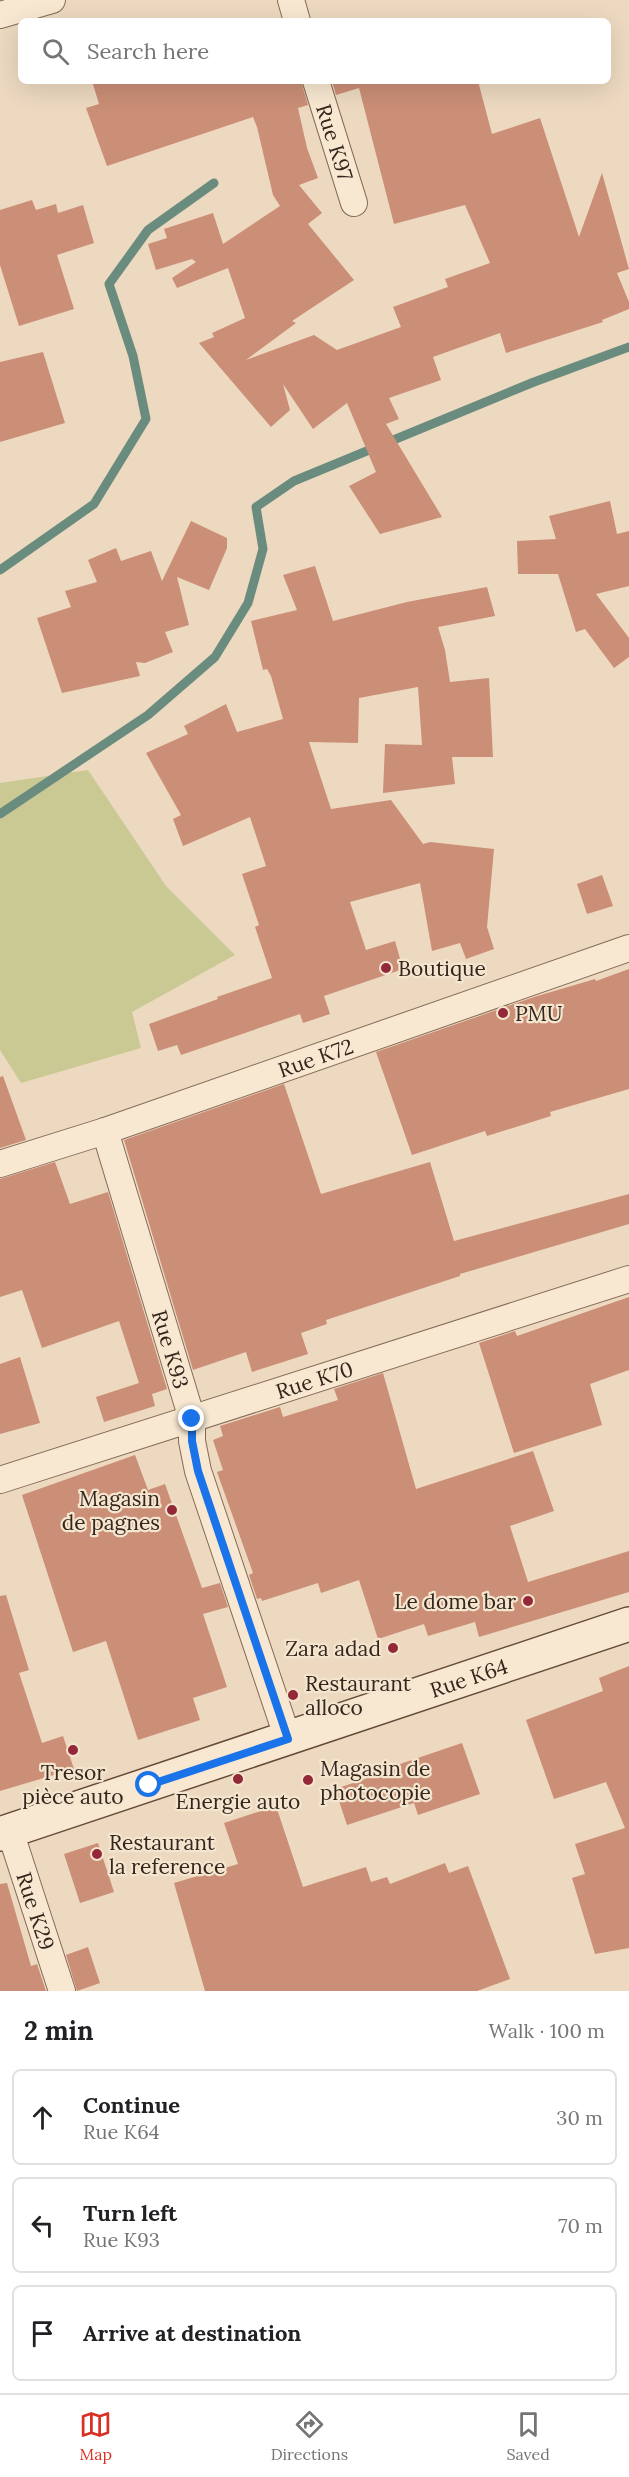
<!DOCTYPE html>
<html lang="en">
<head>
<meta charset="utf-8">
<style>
	:root { --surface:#fff; --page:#f6f6f6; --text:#202124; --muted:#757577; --line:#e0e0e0; --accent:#d93025 }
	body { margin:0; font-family:Lora,serif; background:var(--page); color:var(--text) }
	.stop { position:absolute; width:18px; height:18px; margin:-14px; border:4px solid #1a73e8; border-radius:50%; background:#fff }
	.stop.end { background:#1a73e8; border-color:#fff; box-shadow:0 2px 6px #0008 }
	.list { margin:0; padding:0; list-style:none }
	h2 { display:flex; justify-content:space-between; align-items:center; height:78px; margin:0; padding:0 24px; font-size:26px }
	h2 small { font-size:20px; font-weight:400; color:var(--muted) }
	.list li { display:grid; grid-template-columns:39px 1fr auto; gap:18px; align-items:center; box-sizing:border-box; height:96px; margin:0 12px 12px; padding:0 12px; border:2px solid var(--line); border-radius:9px }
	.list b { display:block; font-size:22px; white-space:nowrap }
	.list p { margin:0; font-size:20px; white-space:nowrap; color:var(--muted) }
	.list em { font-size:20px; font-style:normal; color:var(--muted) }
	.icon { flex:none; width:33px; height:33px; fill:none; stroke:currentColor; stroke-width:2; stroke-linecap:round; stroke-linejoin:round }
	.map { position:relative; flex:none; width:629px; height:1991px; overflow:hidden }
	.search { position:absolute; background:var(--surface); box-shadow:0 6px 24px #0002; left:18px; right:18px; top:18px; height:66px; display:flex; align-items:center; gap:15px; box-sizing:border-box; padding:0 21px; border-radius:9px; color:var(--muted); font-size:22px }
	.sheet { height:402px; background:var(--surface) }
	nav { display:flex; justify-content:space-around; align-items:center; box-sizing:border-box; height:84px; border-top:2px solid var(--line); background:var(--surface); font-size:16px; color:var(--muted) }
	nav a { display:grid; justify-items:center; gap:3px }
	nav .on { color:var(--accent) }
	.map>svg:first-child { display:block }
	.green { fill:#cac994 }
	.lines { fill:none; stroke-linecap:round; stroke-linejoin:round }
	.stream { stroke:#6a8c7f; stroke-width:9 }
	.building { fill:#cb8e76 }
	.street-casing { stroke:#856a58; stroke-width:28 }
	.secondary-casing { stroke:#674b3b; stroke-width:36 }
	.street { stroke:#f8e8d2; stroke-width:26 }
	.secondary { stroke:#f8e8d2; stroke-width:33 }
	.route { stroke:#1a73e8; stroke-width:8 }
	.poi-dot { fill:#932938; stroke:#f4e5cf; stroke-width:2 }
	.labels { text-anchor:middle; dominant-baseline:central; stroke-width:4.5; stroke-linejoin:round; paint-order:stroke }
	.street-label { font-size:21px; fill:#35251c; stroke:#f4e5cf }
	.poi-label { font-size:21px; fill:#35251c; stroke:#f4e5cf; text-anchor:start }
</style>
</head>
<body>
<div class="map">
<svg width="629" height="1991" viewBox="0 0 629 1991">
	<rect width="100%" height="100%" fill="#edd9c0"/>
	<!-- green -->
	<path class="green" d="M 88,770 L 166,886 L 235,955 L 132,1012 L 141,1048 L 21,1083 L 0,1050 L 0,783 Z"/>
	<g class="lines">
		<!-- stream -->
		<g class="stream">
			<path d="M 0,570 L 94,504 L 146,419 L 133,356 L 109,284 L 148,230 L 214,183"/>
			<path d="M 0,814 L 148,715 L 215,657 L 248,603 L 263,549 L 256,507 L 294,481 L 534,382 L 629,347"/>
		</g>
	</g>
	<!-- building -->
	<g class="building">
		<path d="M 92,81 L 301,81 L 308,105 L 298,108 L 307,148 L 318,178 L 299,185 L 322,213 L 308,224 L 354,280 L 292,321 L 296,323 L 246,360 L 314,335 L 337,350 L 401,327 L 393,307 L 448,287 L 445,279 L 490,263 L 465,205 L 394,224 L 359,88 L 336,95 L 332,81 L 478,81 L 492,134 L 540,118 L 579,237 L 602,173 L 629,269 L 617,273 L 629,302 L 629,309 L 602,320 L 603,322 L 506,353 L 500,333 L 433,357 L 441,380 L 389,398 L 399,419 L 386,424 L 442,517 L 380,534 L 349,486 L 376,472 L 347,403 L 313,429 L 283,384 L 290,410 L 271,427 L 199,343 L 214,337 L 212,333 L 245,318 L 228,268 L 177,288 L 172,278 L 196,262 L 192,259 L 156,270 L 148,244 L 167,238 L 164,229 L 213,213 L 223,244 L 280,206 L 273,195 L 257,127 L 253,117 L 107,166 L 86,108 L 99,104 Z"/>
		<path d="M 32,200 L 36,210 L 56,204 L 58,213 L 83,205 L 94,243 L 57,255 L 74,309 L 19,326 L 0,265 L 0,210 Z"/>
		<path d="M 43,352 L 65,423 L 0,442 L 0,362 Z"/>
		<path d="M 610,501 L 617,534 L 629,531 L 629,586 L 596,594 L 629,638 L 629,657 L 614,668 L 585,629 L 576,632 L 558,574 L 518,574 L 517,541 L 556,539 L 549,516 Z"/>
		<path d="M 191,521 L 227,538 L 227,548 L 209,590 L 177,577 L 189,625 L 165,632 L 173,652 L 145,663 L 136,662 L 140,676 L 62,693 L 37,618 L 71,607 L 65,591 L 97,582 L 88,560 L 116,548 L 121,561 L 151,551 L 162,581 Z"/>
		<path d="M 315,566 L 333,621 L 407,602 L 487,587 L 495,616 L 438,627 L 445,650 L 450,682 L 489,678 L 493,757 L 452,757 L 455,784 L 383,793 L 385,744 L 422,745 L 418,687 L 359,698 L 358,743 L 309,742 L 331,809 L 391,800 L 423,844 L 430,842 L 494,849 L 487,927 L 494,949 L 466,959 L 460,943 L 432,951 L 420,883 L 350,902 L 366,950 L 395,941 L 403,969 L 324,996 L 330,1014 L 303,1023 L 300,1014 L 181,1055 L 177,1045 L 158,1051 L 149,1024 L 218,999 L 217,997 L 272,978 L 255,927 L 259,925 L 242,874 L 266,866 L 250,817 L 183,846 L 173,819 L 181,815 L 146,753 L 188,734 L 184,726 L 226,704 L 237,732 L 283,719 L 271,676 L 267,669 L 263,670 L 251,621 L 297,610 L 283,575 Z"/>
		<path d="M 602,875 L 613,906 L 587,914 L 577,884 Z"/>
		<path d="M 629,969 L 629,1089 L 550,1112 L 551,1116 L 487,1136 L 485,1131 L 412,1155 L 376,1052 L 534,997 L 595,979 L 596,981 Z"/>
		<path d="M 3,1076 L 26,1140 L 0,1148 L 0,1077 Z"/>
		<path d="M 284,1084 L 321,1194 L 430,1162 L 454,1241 L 629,1194 L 629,1224 L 460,1274 L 460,1276 L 326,1320 L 327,1324 L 301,1333 L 308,1354 L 252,1372 L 246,1352 L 193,1370 L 124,1140 Z"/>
		<path d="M 55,1162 L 70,1204 L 108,1192 L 167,1389 L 152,1394 L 155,1406 L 104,1422 L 96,1397 L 139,1383 L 119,1321 L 42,1348 L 22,1290 L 0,1297 L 0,1179 Z"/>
		<path d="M 629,1297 L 629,1370 L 590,1384 L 602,1425 L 514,1453 L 479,1343 L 515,1331 L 517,1336 Z"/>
		<path d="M 20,1357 L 40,1423 L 0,1434 L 0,1364 Z"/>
		<path d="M 383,1373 L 416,1489 L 533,1451 L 554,1511 L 510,1526 L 528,1582 L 629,1551 L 629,1592 L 479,1637 L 475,1622 L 428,1636 L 424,1624 L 378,1639 L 359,1580 L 321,1593 L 318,1583 L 262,1601 L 261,1598 L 257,1599 L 249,1575 L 253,1573 L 217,1472 L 223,1470 L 213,1440 L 223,1436 L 220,1426 L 280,1407 L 283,1417 L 338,1400 L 334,1389 Z"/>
		<path d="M 135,1455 L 148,1490 L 165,1484 L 202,1588 L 220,1583 L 228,1607 L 203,1614 L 227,1687 L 193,1698 L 200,1720 L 138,1740 L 106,1641 L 73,1652 L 22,1495 Z"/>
		<path d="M 6,1595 L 29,1670 L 19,1673 L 42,1743 L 63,1736 L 74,1769 L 0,1791 L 0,1596 Z"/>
		<path d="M 629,1666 L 629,1948 L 595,1954 L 572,1878 L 585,1874 L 575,1844 L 625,1828 L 606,1782 L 554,1799 L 526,1720 L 603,1691 L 599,1678 Z"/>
		<path d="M 462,1743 L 480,1794 L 418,1815 L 414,1803 L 347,1825 L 335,1789 L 401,1767 L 400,1764 Z"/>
		<path d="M 276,1806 L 303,1887 L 366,1867 L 371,1882 L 387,1877 L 390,1884 L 445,1863 L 449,1873 L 468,1866 L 510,1979 L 477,1991 L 205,1991 L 174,1883 L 238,1864 L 224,1823 Z"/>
		<path d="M 98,1843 L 114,1892 L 80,1903 L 64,1854 Z"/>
		<path d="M 7,1883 L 31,1966 L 37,1964 L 46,1991 L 0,1991 L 0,1884 Z"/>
		<path d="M 88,1947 L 100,1983 L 77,1991 L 66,1955 Z"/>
	</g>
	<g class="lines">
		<!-- street casing -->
		<g class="street-casing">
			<g id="street">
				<path d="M 291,0 L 297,21"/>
				<path d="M 0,15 L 52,0"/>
				<path id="s1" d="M 316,81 L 354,203"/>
				<path id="s2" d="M 105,1131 L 192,1419 L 192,1441 L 198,1471 L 288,1739"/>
				<path id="s3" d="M 0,1164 L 105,1131 L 629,948"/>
				<path id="s4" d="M 0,1480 L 629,1279"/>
				<path id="s5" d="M 10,1831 L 62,1991"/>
			</g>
		</g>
		<!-- secondary casing -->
		<g class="secondary-casing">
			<g id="secondary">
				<path id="s6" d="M 0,1834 L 629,1624"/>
			</g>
		</g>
		<!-- street -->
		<use href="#street" class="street"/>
		<!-- secondary -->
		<use href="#secondary" class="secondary"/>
	</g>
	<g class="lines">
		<!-- route -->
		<path class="route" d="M 149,1785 L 288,1739 L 198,1471 L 192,1441 L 192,1419"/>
	</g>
	<!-- markers -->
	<g class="poi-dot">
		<circle cx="386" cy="968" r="6"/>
		<circle cx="503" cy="1013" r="6"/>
		<circle cx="172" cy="1510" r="6"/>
		<circle cx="528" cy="1601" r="6"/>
		<circle cx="393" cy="1648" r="6"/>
		<circle cx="293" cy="1695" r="6"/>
		<circle cx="73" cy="1750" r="6"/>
		<circle cx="238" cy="1779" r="6"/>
		<circle cx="308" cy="1780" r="6"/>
		<circle cx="97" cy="1854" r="6"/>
	</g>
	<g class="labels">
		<!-- street labels -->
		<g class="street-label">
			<text stroke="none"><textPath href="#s1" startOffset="64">Rue K97</textPath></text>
			<text stroke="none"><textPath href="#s3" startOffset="333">Rue K72</textPath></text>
			<text stroke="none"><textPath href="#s2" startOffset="228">Rue K93</textPath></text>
			<text stroke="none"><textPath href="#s4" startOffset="330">Rue K70</textPath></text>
			<text stroke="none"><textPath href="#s6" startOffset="494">Rue K64</textPath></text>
			<text stroke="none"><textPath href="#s5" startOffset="84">Rue K29</textPath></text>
		</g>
		<!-- poi labels -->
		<g class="poi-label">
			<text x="398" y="968">Boutique</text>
			<text x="515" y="1013">PMU</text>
			<text x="160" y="1498" text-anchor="end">Magasin<tspan x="160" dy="24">de pagnes</tspan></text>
			<text x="516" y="1601" text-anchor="end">Le dome bar</text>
			<text x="381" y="1648" text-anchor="end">Zara adad</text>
			<text x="305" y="1683">Restaurant<tspan x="305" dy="24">alloco</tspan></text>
			<text x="320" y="1768">Magasin de<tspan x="320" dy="24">photocopie</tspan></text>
			<text x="73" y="1772" text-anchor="middle">Tresor<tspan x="73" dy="24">pièce auto</tspan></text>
			<text x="238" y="1801" text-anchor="middle">Energie auto</text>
			<text x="109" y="1842">Restaurant<tspan x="109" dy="24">la reference</tspan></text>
		</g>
	</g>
</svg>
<div class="stop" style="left:149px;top:1785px"></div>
<div class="stop end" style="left:192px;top:1419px"></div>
<div class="search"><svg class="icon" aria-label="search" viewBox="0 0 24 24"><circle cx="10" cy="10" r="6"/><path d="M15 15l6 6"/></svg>Search here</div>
</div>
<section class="sheet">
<h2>2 min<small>Walk · 100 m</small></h2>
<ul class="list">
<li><svg class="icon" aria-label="ahead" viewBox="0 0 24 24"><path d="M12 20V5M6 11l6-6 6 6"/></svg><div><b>Continue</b><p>Rue K64</p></div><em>30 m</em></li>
<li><svg class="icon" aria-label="left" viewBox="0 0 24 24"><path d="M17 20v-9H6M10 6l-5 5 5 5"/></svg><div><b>Turn left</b><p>Rue K93</p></div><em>70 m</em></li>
<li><svg class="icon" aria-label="arrive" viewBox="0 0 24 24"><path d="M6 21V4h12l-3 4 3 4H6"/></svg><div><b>Arrive at destination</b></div></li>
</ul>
</section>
<nav>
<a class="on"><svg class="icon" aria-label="map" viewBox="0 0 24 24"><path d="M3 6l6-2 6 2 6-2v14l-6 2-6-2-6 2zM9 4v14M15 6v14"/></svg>Map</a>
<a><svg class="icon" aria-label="directions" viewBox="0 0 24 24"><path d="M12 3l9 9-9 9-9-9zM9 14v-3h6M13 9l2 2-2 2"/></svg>Directions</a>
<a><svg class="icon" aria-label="saved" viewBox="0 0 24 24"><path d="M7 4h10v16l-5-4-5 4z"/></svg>Saved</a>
</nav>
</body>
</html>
